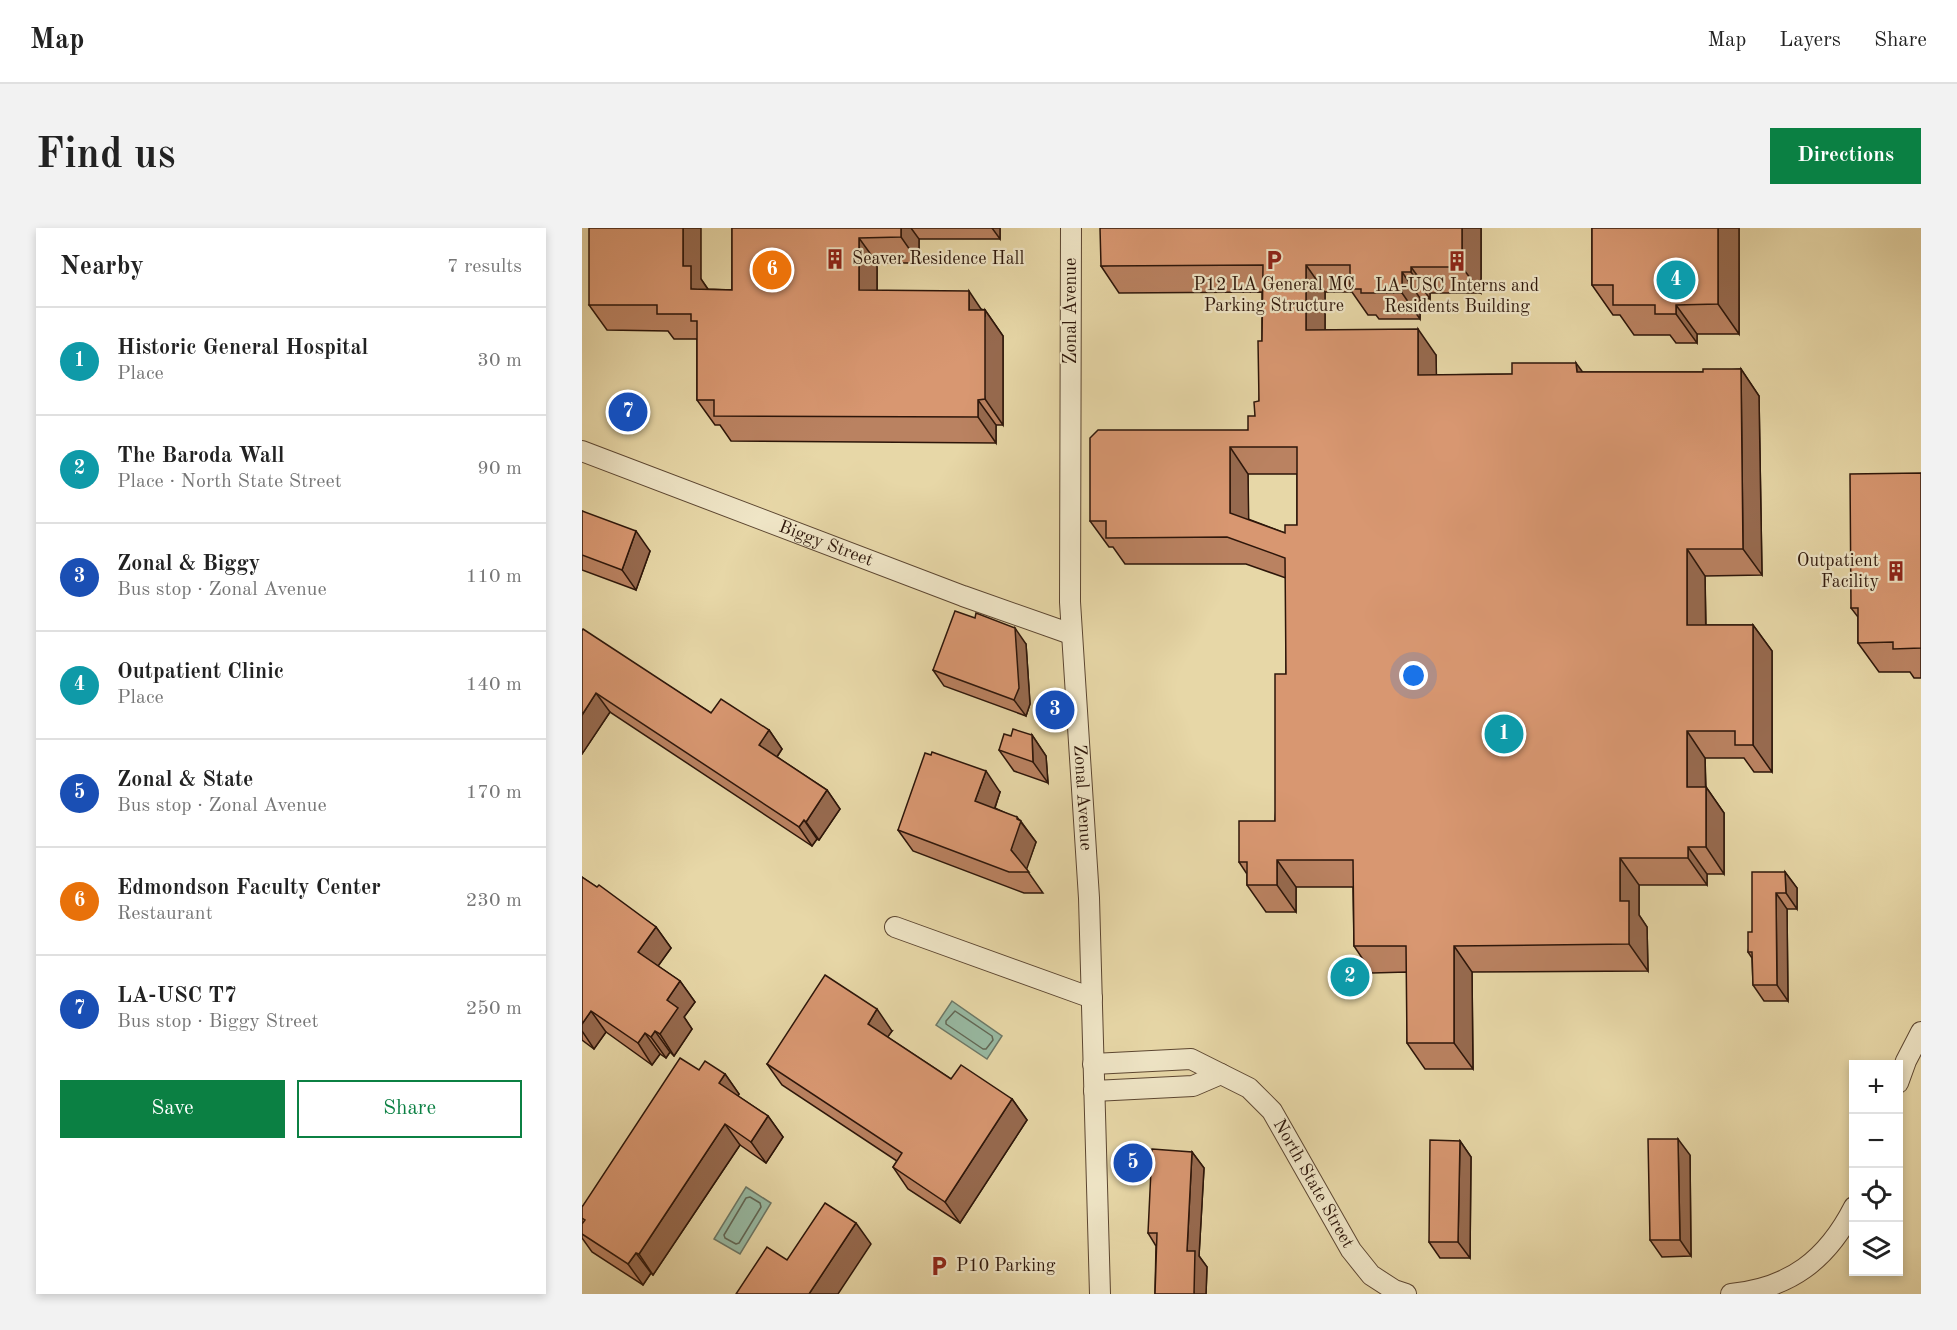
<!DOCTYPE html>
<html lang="en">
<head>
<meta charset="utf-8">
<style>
	:root { --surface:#fff; --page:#f2f2f2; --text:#222; --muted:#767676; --line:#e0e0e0; --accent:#0b8043 }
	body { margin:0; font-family:"Old Standard TT",serif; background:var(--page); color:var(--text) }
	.controls { position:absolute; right:18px; bottom:18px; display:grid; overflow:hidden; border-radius:0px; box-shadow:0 3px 9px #0003 }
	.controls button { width:54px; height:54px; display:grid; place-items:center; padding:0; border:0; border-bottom:2px solid var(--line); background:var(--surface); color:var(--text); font:30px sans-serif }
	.you { position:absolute; left:832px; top:448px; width:21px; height:21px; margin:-15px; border:4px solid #fff; border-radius:50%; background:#1a73e8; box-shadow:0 0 0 9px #1a73e833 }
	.badge { display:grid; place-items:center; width:39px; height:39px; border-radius:50%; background:var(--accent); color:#fff; font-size:20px; font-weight:700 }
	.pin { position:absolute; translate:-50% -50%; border:3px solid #fff; box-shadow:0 2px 6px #0006 }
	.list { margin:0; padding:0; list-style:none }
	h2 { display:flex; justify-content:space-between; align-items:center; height:78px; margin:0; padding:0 24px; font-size:26px }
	h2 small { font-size:20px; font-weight:400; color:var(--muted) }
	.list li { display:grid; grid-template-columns:39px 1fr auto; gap:18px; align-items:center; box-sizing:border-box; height:108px; padding:0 24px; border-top:2px solid var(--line) }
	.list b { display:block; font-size:22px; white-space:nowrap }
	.list p { margin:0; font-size:20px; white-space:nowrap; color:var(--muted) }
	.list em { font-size:20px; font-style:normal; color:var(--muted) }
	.actions { display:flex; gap:12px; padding:18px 24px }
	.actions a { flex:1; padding:14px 0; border:2px solid var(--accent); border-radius:0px; text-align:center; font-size:21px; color:var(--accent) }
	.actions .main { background:var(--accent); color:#fff }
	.icon { flex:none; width:33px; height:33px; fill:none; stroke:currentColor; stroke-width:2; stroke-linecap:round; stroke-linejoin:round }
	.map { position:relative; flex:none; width:1339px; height:1066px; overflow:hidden; border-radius:0px }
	header { display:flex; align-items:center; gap:36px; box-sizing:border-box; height:84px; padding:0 30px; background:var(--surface); border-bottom:2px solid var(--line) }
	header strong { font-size:28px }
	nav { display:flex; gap:33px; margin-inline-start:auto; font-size:21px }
	.intro { display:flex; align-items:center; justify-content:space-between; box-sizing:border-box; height:144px; padding:0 36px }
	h1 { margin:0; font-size:42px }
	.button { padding:15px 27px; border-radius:0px; background:var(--accent); color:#fff; font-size:21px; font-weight:700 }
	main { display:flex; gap:36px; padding:0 36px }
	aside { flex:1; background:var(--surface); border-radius:0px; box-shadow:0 3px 9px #0003 }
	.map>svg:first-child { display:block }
	.water { fill:#98baa3; stroke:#6d7866; stroke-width:1.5 }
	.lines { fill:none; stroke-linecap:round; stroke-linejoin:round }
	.shore { stroke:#626856; stroke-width:1.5 }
	.street-casing { stroke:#5c4631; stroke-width:22 }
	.street { stroke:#efe5c6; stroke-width:20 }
	.wall { fill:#ba8261; stroke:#2d160a; stroke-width:1.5; fill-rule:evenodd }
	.shaded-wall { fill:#976a4f; stroke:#2d160a; stroke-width:1.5 }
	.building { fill:#d89771; stroke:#2d160a; stroke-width:1.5; fill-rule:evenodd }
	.labels { text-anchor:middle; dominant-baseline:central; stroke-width:4.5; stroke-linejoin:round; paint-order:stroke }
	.poi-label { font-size:18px; fill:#2d160a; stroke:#efe5c6; text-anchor:start }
	.street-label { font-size:18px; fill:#2d160a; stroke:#efe5c6 }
</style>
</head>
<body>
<header>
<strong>Map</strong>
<nav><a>Map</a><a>Layers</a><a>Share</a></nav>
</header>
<div class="intro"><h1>Find us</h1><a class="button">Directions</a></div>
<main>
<aside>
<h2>Nearby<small>7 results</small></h2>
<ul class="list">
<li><span class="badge" style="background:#0f9aa8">1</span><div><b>Historic General Hospital</b><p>Place</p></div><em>30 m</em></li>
<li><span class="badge" style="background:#0f9aa8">2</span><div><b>The Baroda Wall</b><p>Place · North State Street</p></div><em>90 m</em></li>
<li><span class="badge" style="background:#1a4fb4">3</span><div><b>Zonal &amp; Biggy</b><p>Bus stop · Zonal Avenue</p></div><em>110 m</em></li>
<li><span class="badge" style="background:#0f9aa8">4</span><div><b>Outpatient Clinic</b><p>Place</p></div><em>140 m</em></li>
<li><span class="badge" style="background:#1a4fb4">5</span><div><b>Zonal &amp; State</b><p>Bus stop · Zonal Avenue</p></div><em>170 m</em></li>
<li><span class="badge" style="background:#e8710a">6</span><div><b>Edmondson Faculty Center</b><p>Restaurant</p></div><em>230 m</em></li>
<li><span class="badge" style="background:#1a4fb4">7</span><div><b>LA-USC T7</b><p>Bus stop · Biggy Street</p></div><em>250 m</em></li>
</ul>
<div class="actions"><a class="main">Save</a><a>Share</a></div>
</aside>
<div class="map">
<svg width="1339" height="1066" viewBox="0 0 1339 1066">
	<rect width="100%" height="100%" fill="#e7d7a7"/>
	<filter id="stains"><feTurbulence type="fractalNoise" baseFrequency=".00333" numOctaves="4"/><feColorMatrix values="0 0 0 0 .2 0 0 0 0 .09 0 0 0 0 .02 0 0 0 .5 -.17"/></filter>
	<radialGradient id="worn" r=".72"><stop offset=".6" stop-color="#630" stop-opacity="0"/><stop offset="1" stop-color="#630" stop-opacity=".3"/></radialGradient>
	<!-- water -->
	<g class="water">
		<path d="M 370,773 L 420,808 L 405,831 L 354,797 Z"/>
		<path d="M 164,959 L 189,975 L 158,1026 L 132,1011 Z"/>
	</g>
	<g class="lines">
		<!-- shore -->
		<g class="shore">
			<path d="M 373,783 L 410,808 L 411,812 L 404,821 L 401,821 L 364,796 L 364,793 Z"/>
			<path d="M 168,969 L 178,975 L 179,979 L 157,1015 L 154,1016 L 143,1010 L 142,1007 L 164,970 Z"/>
		</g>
		<!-- street casing -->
		<g class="street-casing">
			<g id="street">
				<path id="s1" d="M 489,0 L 488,374 L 507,670 L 518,1066"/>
				<path id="s2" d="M 0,223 L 381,368 L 489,406"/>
				<path d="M 313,699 L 510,770"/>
				<path id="s3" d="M 511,836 L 609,831 L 667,860 L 690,883 L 769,1022 L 789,1047 L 812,1062 L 824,1066"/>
				<path d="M 1316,855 L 1324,833 L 1339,804"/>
				<path d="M 512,863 L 611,858 L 639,846"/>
				<path d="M 1149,1066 C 1208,1060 1245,1032 1272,979"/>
			</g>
		</g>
		<!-- street -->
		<use href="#street" class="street"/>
	</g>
	<!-- wall -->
	<g class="wall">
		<path d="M 150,0 L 418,0 L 418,11 L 337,11 L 337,35 L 295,35 L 295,63 L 403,82 L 421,108 L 421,197 L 414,197 L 414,215 L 149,213 L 138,197 L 133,197 L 115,172 L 115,111 L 92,111 L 86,103 L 25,102 L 7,77 L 119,51 L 126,61 L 150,62 Z"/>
		<path d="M 899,0 L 899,65 L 848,65 L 848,71 L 838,70 L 838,91 L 797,91 L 794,87 L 786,87 L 770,64 L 743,64 L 743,102 L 854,127 L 854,147 L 930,146 L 1001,144 L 1121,144 L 1159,141 L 1177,168 L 1180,347 L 1123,348 L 1124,397 L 1171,397 L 1190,423 L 1190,544 L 1172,544 L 1162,530 L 1123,530 L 1124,559 L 1142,585 L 1142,646 L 1125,646 L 1125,657 L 1057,657 L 1057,687 L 1065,699 L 1066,743 L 890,744 L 891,841 L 843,841 L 825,815 L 825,744 L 790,745 L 772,718 L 771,659 L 714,659 L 714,684 L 684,684 L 665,657 L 665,646 L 657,634 L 693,593 L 704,446 L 704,350 L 664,336 L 543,336 L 531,319 L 527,319 L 508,293 L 666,202 L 673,188 L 677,173 L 680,113 L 680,64 L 537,65 L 519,38 ZM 666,246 L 715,246 L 715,297 L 703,305 L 666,291 Z"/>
		<path d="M 1010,0 L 1157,0 L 1157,106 L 1115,106 L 1115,115 L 1094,115 L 1088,107 L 1052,107 L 1038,87 L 1031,87 L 1010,57 Z"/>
		<path d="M 1339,245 L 1339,450 L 1332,450 L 1328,444 L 1297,444 L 1276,415 L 1276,389 L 1269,380 Z"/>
		<path d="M 0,283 L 68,323 L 54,362 L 0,342 Z"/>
		<path d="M 393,390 L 444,416 L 448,476 L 444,488 L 362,458 L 351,442 Z"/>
		<path d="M 0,403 L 129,485 L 187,502 L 200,521 L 195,529 L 245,562 L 258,581 L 237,612 L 235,611 L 230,618 L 28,484 L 0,526 Z"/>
		<path d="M 450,507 L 464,528 L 466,555 L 432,543 L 417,522 L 429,508 Z"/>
		<path d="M 418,564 L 413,580 L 438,592 L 454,614 L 444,641 L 461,665 L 442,665 L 331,623 L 316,602 Z"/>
		<path d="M 1203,644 L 1215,660 L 1215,681 L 1205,681 L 1206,773 L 1182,773 L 1171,757 L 1170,730 L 1166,724 L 1170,704 Z"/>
		<path d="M 0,649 L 74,699 L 89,720 L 76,738 L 98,753 L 113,774 L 102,789 L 110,801 L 92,828 L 88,824 L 84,830 L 78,826 L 70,837 L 24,804 L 12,821 L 0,812 Z"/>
		<path d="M 310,803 L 305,809 L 369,851 L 430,871 L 445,892 L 378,995 L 326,961 L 311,939 L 315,933 L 200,857 L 185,836 Z"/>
		<path d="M 117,842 L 143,846 L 157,866 L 156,868 L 186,888 L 201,909 L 184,935 L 158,917 L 71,1047 L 69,1045 L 61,1057 L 10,1024 L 0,1010 L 0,979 Z"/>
		<path d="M 878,913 L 889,929 L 888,1030 L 858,1030 L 847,1014 Z"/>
		<path d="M 610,924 L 622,940 L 617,1028 L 625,1039 L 624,1066 L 573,1066 L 574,1018 L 566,1005 Z"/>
		<path d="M 1108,927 L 1109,1028 L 1080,1029 L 1068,1012 Z"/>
	</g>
	<!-- shaded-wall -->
	<g class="shaded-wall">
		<path d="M 101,0 L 119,0 L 119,51 L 127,63 L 109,61 L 101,38 Z"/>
		<path d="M 319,0 L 329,0 L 337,11 L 337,35 L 319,9 Z"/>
		<path d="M 410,0 L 418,0 L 418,11 Z"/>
		<path d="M 880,0 L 899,0 L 899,65 L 880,39 Z"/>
		<path d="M 1136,0 L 1157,0 L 1157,106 L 1136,76 Z"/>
		<path d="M 277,10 L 295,35 L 295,88 L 277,62 Z"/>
		<path d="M 724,37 L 743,64 L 743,128 L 724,102 Z"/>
		<path d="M 829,39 L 848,65 L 848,71 L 829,44 Z"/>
		<path d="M 820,44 L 838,70 L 838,91 L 820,65 Z"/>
		<path d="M 387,63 L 403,87 L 403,82 L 421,108 L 421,197 L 403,171 L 387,82 Z"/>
		<path d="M 1094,77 L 1115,106 L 1115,115 L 1094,86 Z"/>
		<path d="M 836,101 L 854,127 L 855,173 L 836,147 Z"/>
		<path d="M 994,135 L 1013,161 L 995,144 Z"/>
		<path d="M 1159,141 L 1177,168 L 1180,347 L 1161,321 Z"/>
		<path d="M 396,172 L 414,197 L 414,215 L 396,189 Z"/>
		<path d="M 648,219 L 666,246 L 667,311 L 648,285 Z"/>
		<path d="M 54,303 L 68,323 L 54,362 L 40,342 Z"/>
		<path d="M 1105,321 L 1123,348 L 1124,423 L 1105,397 Z"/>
		<path d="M 1171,397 L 1190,423 L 1190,544 L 1171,517 Z"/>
		<path d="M 433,400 L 444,416 L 448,476 L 444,488 L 432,472 Z"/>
		<path d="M 14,465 L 28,484 L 0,526 L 0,487 Z"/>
		<path d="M 187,502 L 200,521 L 190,536 L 177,517 Z"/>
		<path d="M 1105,503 L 1123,530 L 1124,585 L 1105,559 Z"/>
		<path d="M 450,507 L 464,528 L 466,555 L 451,534 Z"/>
		<path d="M 404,543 L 418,564 L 408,594 L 393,573 Z"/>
		<path d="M 1124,559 L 1142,585 L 1142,646 L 1124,619 Z"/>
		<path d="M 245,562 L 258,581 L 237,612 L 224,594 Z"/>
		<path d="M 435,589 L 454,614 L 444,643 L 429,622 Z"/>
		<path d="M 222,592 L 235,611 L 230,618 L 217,599 Z"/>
		<path d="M 1106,619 L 1125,646 L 1125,657 L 1106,630 Z"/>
		<path d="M 1038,630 L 1057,657 L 1057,687 L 1065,699 L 1066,743 L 1047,716 L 1038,673 Z"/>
		<path d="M 695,632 L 714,659 L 714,684 L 695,657 Z"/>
		<path d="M 1203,644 L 1215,660 L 1215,681 L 1204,665 Z"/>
		<path d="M 1194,665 L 1205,681 L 1206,773 L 1195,757 Z"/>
		<path d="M 74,699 L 89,720 L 71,745 L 56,724 Z"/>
		<path d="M 872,718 L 890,744 L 891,841 L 872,815 Z"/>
		<path d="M 98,753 L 113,774 L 102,789 L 110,801 L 92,828 L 78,806 L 85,772 Z"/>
		<path d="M 295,781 L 310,803 L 300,817 L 286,796 Z"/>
		<path d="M 9,783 L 24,804 L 12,821 L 0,803 L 0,796 Z"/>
		<path d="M 73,803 L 88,824 L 84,830 L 69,809 Z"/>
		<path d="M 63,805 L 78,826 L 70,837 L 56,815 Z"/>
		<path d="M 143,846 L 157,866 L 151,876 L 137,855 Z"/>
		<path d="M 430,871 L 445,892 L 378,995 L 363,974 Z"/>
		<path d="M 186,888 L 201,909 L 184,935 L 169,914 Z"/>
		<path d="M 143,896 L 158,917 L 71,1047 L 57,1026 Z"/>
		<path d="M 1096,911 L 1108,927 L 1109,1028 L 1098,1012 Z"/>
		<path d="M 878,913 L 889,929 L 888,1030 L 876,1014 Z"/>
		<path d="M 610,924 L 622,940 L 617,1028 L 625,1039 L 624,1066 L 612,1066 L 605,1023 Z"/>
		<path d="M 274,995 L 289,1016 L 256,1066 L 227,1066 Z"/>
		<path d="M 54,1025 L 69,1045 L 61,1057 L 46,1036 Z"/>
	</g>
	<!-- building -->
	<g class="building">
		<path d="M 7,0 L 101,0 L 101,38 L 109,38 L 109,61 L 150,62 L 150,0 L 319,0 L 319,9 L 277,10 L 277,62 L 387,63 L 387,82 L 403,82 L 403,171 L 396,172 L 396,189 L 132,188 L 132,172 L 115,172 L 115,93 L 109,93 L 109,86 L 75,86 L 75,77 L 7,77 Z"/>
		<path d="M 518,0 L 880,0 L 880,39 L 829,39 L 829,44 L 820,44 L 820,65 L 779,65 L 779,61 L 768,61 L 768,37 L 724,37 L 724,102 L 836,101 L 836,147 L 930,146 L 930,135 L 994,135 L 995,144 L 1121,144 L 1121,141 L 1159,141 L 1161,321 L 1105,321 L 1105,397 L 1171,397 L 1171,517 L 1153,517 L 1153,503 L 1105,503 L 1105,559 L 1124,559 L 1124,619 L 1106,619 L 1106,630 L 1038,630 L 1038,673 L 1047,673 L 1047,716 L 872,718 L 872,815 L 825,815 L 824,718 L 772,718 L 771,632 L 695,632 L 695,657 L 665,657 L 665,634 L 657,634 L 657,593 L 693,593 L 693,446 L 704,446 L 703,330 L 645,309 L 524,310 L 524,293 L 508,293 L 508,210 L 516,202 L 666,202 L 666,188 L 673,188 L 672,174 L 677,173 L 676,113 L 680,113 L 681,37 L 519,38 ZM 648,219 L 715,219 L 715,297 L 703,297 L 703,305 L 648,285 Z"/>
		<path d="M 1010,0 L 1136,0 L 1136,76 L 1094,77 L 1094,86 L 1073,86 L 1073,77 L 1031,77 L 1031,57 L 1010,57 Z"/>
		<path d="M 1339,245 L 1339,420 L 1311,421 L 1311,414 L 1276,415 L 1276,380 L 1269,380 L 1268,246 Z"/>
		<path d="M 0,283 L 54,303 L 40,342 L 0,327 Z"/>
		<path d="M 373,383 L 393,390 L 394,385 L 433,400 L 437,460 L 432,472 L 351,442 Z"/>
		<path d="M 1,401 L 129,485 L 139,471 L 187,502 L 177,517 L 245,562 L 224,594 L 222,592 L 217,599 L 14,465 L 0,487 L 0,403 Z"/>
		<path d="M 431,501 L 450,507 L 451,534 L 417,522 L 422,506 L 429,508 Z"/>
		<path d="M 350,524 L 404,543 L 393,573 L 435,589 L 435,591 L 439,593 L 429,622 L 447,644 L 427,644 L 316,602 L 343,525 L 349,527 Z"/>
		<path d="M 1170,644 L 1203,644 L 1204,665 L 1194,665 L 1195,757 L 1171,757 L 1170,724 L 1166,724 L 1166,704 L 1170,704 Z"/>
		<path d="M 0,649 L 15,659 L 17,657 L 74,699 L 56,724 L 98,753 L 85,772 L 96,780 L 78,806 L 73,803 L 69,809 L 63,805 L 56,815 L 9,783 L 0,796 Z"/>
		<path d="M 243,747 L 295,781 L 286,796 L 369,851 L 379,837 L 430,871 L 363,974 L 311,939 L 320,925 L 185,836 Z"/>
		<path d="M 98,830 L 117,842 L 123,833 L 143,846 L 137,855 L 186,888 L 169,914 L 143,896 L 57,1026 L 54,1025 L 46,1036 L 0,1006 L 0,996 L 3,992 L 0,990 L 0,979 Z"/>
		<path d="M 1066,911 L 1096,911 L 1098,1012 L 1068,1012 Z"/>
		<path d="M 848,912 L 878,913 L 876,1014 L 847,1014 Z"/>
		<path d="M 570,921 L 610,924 L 605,1023 L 613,1023 L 612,1066 L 573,1066 L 575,1005 L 566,1005 Z"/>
		<path d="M 243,975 L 274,995 L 227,1066 L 154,1066 L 185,1019 L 205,1032 Z"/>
	</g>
	<!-- icons -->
	<defs>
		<g id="building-bare" transform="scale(1.62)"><path d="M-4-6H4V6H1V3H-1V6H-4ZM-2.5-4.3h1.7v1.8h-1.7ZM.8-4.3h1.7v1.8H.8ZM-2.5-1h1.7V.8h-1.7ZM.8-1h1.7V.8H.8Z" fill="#8f2418" stroke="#efe5c6" stroke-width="2.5" paint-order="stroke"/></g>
		<g id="parking-bare" transform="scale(1.62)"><path d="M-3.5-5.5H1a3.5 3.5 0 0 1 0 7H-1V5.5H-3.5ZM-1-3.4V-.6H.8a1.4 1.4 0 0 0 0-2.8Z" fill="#8f2418" stroke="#efe5c6" stroke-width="2.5" paint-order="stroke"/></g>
	</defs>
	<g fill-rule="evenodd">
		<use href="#building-bare" x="253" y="31"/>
		<use href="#parking-bare" x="692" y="32"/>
		<use href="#building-bare" x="875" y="33"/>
		<use href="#building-bare" x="1314" y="343"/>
		<use href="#parking-bare" x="357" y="1038"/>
	</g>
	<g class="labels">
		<!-- poi labels -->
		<g class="poi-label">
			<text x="270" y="31">Seaver Residence Hall</text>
			<text x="692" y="57" text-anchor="middle">P12 LA General MC<tspan x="692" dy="21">Parking Structure</tspan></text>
			<text x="875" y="58" text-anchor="middle">LA-USC Interns and<tspan x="875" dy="21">Residents Building</tspan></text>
			<text x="1297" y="333" text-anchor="end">Outpatient<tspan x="1297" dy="21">Facility</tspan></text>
			<text x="374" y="1038">P10 Parking</text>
		</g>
		<!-- street labels -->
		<g class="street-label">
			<text transform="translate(489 83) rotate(-90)">Zonal Avenue</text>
			<text stroke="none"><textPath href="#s2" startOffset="261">Biggy Street</textPath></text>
			<text stroke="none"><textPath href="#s1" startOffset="570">Zonal Avenue</textPath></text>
			<text stroke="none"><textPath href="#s3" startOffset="279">North State Street</textPath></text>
		</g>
	</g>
	<rect width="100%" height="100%" filter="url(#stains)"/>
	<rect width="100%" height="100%" fill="url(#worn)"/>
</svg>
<div class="controls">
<button>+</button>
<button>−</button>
<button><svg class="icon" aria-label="locate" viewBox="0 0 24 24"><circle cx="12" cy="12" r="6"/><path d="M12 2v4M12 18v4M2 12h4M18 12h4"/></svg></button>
<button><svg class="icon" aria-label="layers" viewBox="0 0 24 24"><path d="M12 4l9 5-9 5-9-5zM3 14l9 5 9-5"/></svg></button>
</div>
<div class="you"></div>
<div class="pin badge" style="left:922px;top:506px;background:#0f9aa8">1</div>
<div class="pin badge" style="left:768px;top:749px;background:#0f9aa8">2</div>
<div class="pin badge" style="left:473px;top:482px;background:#1a4fb4">3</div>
<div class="pin badge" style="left:1094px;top:52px;background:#0f9aa8">4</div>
<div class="pin badge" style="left:551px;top:935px;background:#1a4fb4">5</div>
<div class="pin badge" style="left:190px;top:42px;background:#e8710a">6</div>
<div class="pin badge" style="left:46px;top:184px;background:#1a4fb4">7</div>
</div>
</main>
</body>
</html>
